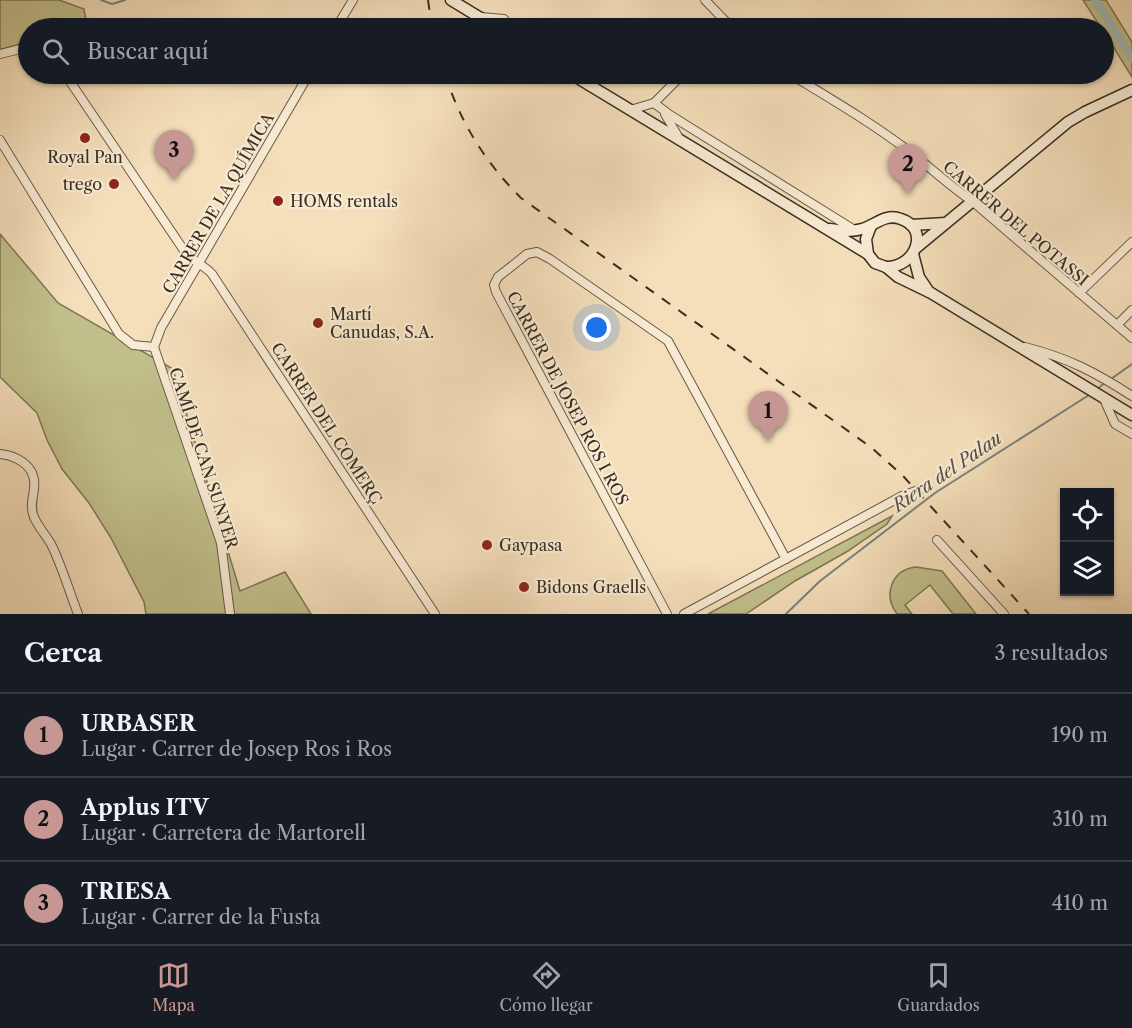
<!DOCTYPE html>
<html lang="es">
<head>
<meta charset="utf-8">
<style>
	:root { --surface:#171b24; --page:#242831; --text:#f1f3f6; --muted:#9ea1a6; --line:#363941; --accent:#c59692 }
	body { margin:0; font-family:"Libre Caslon Text",serif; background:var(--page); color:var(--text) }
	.controls { position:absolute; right:18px; bottom:18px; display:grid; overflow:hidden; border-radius:0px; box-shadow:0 2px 4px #0004 }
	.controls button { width:54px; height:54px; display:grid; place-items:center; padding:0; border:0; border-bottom:2px solid var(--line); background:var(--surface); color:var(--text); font:30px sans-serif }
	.you { position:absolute; left:597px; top:328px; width:21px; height:21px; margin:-15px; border:4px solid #fff; border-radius:50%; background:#1a73e8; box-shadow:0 0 0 9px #1a73e833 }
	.badge { display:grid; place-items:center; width:39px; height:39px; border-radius:50%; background:var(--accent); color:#111; font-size:20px; font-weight:700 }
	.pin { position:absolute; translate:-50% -50px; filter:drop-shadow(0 2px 3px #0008) }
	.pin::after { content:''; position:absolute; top:32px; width:21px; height:18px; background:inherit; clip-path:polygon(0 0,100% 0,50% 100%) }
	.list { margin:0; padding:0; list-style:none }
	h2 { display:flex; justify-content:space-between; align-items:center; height:78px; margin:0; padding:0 24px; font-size:26px }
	h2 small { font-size:20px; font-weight:400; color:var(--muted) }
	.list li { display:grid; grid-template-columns:39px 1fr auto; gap:18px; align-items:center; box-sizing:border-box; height:84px; padding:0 24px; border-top:2px solid var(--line) }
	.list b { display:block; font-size:22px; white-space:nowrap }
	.list p { margin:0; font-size:20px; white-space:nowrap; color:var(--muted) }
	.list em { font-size:20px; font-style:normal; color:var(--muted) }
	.icon { flex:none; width:33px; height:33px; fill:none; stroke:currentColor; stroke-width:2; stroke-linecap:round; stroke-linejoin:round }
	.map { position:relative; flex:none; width:1132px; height:614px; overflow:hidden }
	.search { position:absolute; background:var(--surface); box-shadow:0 2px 4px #0004; left:18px; right:18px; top:18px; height:66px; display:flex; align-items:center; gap:15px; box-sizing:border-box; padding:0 21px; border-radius:33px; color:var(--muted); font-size:22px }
	.sheet { height:330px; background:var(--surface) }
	nav { display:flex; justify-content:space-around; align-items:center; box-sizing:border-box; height:84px; border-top:2px solid var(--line); background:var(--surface); font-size:16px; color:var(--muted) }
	nav a { display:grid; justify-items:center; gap:3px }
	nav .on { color:var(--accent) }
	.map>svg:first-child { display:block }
	.green { fill:#c1c08c; stroke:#7d7756; stroke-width:1.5 }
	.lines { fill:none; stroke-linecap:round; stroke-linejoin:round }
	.stream { stroke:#77827d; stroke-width:2 }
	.canal { stroke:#a1babb; stroke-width:8 }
	.street-casing { stroke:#685a47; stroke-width:10 }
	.secondary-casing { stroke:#392e20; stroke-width:13 }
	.street { stroke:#f8ead3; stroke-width:8 }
	.secondary { stroke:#f8ead3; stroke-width:10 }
	.rail { stroke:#392e20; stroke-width:2; stroke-dasharray:10 10; stroke-linecap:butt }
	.poi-dot { fill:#8f2418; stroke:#f8ead3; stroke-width:2 }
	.labels { text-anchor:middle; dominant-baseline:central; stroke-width:4.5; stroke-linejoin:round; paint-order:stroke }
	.poi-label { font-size:16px; fill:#392e20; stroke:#f8ead3; text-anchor:start }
	.street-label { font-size:16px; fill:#392e20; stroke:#f8ead3 }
	.water-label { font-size:18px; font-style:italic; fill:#535147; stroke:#f8ead3 }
</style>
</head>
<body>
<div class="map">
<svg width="1132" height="614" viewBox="0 0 1132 614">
	<rect width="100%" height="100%" fill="#f5dfbb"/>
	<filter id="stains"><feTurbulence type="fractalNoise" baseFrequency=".00333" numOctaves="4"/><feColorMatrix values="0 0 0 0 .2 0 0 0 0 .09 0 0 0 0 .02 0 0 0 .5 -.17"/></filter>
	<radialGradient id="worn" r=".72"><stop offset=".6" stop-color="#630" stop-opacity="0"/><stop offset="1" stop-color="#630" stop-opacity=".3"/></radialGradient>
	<!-- green -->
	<g class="green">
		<path d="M 0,0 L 59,0 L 84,9 L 87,26 L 78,28 L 28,28 L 28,42 L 0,50 Z"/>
		<path d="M 1083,0 L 1106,0 L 1132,42 L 1132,77 L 1104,32 L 1104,28 L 1101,28 Z"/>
		<path d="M 0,234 L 58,303 L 173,369 L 240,591 L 285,572 L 311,614 L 146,614 L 144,602 L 111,538 L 89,503 L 62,469 L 47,440 L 37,413 L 0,377 Z"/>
		<path d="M 892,516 L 887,524 L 848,551 L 795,581 L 746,614 L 708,614 Z"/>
		<path d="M 916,567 L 942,571 L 976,614 L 953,614 L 930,585 L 905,605 L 912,614 L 897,614 C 883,595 891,570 916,567 Z"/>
	</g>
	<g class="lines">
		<!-- stream -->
		<g class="stream">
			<path d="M 101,0 L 112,4 L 125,0"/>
			<path d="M 1111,379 L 1132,364"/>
			<path d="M 1096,390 L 1106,382"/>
			<path d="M 786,614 L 820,581 L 935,493 L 1089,395"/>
		</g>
		<!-- canal -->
		<path class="canal" d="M 1095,0 L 1132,58"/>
		<!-- street casing -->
		<g class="street-casing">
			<g id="street">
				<path d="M 705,0 L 732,28"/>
				<path d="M 481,17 L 504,19 L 510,28"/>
				<path d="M 110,28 L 115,27"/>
				<path d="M 336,28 L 353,0"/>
				<path d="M 0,54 L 28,47"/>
				<path d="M 65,74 L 185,252 C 193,262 204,265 212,274 L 435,614"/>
				<path d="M 790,74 C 831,99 872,123 910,152 C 931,168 950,186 972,201 L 1132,338"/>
				<path d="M 654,103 L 670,115 L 856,231"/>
				<path d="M 654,103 L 683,74"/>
				<path d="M 630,110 L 654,103"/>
				<path d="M 665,114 L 680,140"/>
				<path d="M 0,140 L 119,334 L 133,345 L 154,347"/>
				<path d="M 1079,293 L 1132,242"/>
				<path d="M 1117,325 L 1132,310"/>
				<path d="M 1025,347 C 1068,358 1095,372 1132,396"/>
				<path d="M 1104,399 L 1115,424 L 1132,434"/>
				<path d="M 0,454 C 12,455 25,461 31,471 C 40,487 27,501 34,517 C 38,527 46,535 51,544 C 62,566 69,591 78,614"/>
				<path d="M 937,540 L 1004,614"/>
				<path d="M 230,614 L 221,543 L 154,347 L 161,328 L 309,74"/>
				<path d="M 667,614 L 496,292 L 494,285 L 498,277 L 527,254 L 537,252 L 550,259 L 668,341 L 786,559"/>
				<path d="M 684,614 L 902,496 L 924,488"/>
			</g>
		</g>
		<!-- secondary casing -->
		<g class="secondary-casing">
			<g id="secondary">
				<path d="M 451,0 L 497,28"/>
				<path d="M 571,74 L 868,254 L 875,263 L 886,267 L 898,277 L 931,293 L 1132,415"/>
				<path d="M 911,225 L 946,223"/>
				<path d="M 830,229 C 840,231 852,232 862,229 C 876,225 885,213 901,219 C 931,229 915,268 886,267"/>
				<path d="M 916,248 L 1068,122 L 1085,112 L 1132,90"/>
				<path d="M 868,254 L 866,239 L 871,226"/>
				<path d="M 913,254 L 919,277 L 929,292"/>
			</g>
		</g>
		<!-- street -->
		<use href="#street" class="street"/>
		<!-- secondary -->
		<use href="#secondary" class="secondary"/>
		<!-- rail -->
		<g class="rail">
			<path d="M 428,0 L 432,28"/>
			<path d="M 445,74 C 460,122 485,162 521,198 L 872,448 L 903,476 L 1029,614"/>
		</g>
	</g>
	<!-- markers -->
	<g class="poi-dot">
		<circle cx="85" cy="138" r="6"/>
		<circle cx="114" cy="184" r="6"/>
		<circle cx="278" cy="201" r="6"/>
		<circle cx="318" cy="323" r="6"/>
		<circle cx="487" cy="545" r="6"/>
		<circle cx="524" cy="587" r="6"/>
	</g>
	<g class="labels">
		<!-- poi labels -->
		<g class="poi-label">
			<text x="85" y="157" text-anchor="middle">Royal Pan</text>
			<text x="102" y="184" text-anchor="end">trego</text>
			<text x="290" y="201">HOMS rentals</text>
			<text x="330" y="314">Martí<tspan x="330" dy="18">Canudas, S.A.</tspan></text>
			<text x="499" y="545">Gaypasa</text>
			<text x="536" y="587">Bidons Graells</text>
		</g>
		<!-- street labels -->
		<g class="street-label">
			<text transform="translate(218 203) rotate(-60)">CARRER DE LA QUÍMICA</text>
			<text transform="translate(1016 223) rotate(40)">CARRER DEL POTASSI</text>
			<text transform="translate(568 398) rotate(62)">CARRER DE JOSEP ROS I ROS</text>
			<text transform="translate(327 423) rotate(57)">CARRER DEL COMERÇ</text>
			<text transform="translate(204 458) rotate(72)">CAMÍ DE CAN SUNYER</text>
		</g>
		<!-- water labels -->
		<g class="water-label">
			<text transform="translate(947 472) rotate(-34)">Riera del Palau</text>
		</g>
	</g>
	<rect width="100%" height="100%" filter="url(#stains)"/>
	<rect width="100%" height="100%" fill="url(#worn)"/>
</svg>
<div class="controls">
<button><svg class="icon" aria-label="locate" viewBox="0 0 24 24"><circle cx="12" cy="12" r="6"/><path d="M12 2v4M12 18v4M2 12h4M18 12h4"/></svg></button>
<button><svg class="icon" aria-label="layers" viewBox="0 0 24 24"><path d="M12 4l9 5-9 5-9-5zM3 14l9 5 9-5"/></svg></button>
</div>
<div class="you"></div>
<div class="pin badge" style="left:768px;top:441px">1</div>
<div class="pin badge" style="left:908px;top:194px">2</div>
<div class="pin badge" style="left:174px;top:180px">3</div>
<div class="search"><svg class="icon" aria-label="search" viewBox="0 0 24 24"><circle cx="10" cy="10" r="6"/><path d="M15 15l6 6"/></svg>Buscar aquí</div>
</div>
<section class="sheet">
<h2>Cerca<small>3 resultados</small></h2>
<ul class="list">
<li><span class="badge">1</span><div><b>URBASER</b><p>Lugar · Carrer de Josep Ros i Ros</p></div><em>190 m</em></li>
<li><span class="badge">2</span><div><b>Applus ITV</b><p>Lugar · Carretera de Martorell</p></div><em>310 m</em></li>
<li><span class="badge">3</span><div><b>TRIESA</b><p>Lugar · Carrer de la Fusta</p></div><em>410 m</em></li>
</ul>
</section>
<nav>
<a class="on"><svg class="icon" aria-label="map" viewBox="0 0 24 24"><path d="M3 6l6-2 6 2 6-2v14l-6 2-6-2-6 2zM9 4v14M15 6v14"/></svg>Mapa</a>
<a><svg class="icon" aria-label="directions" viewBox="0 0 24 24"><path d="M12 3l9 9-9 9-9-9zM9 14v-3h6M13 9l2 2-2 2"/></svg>Cómo llegar</a>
<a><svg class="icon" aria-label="saved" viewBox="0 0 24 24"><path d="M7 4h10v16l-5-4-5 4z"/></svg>Guardados</a>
</nav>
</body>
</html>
